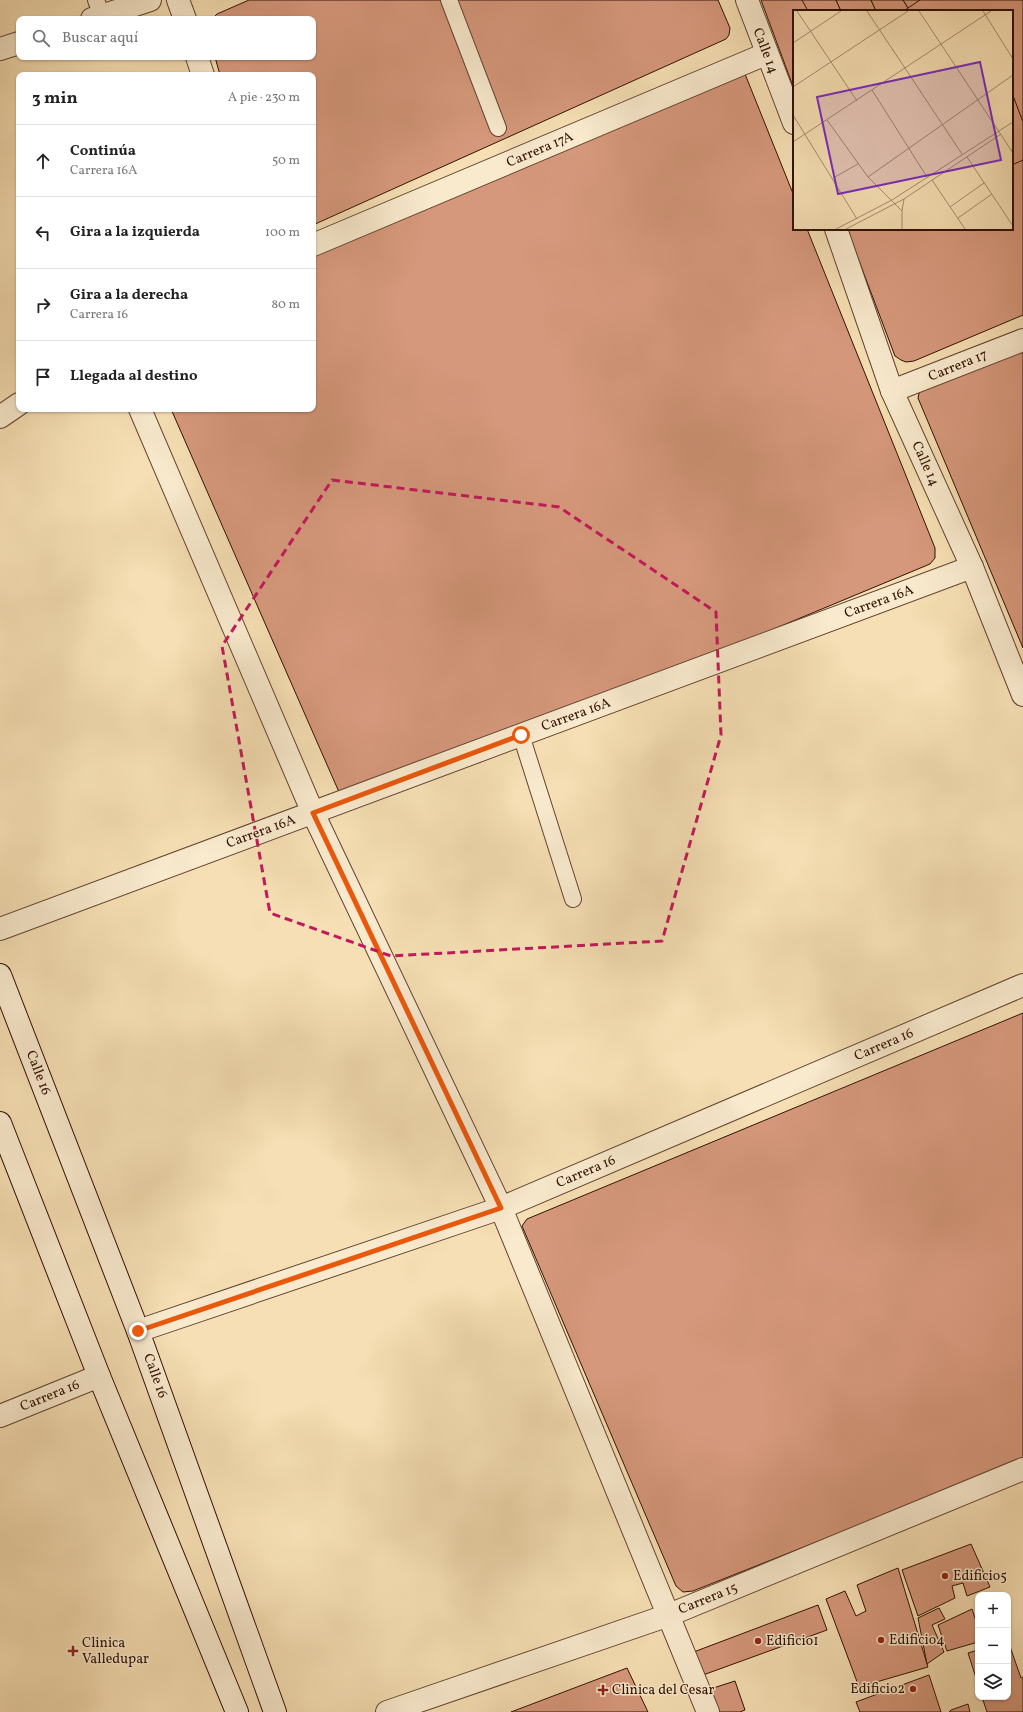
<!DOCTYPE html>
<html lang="es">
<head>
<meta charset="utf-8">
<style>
	:root { --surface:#fff; --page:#f2f2f2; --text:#222; --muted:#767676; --line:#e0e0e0 }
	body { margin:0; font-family:Vollkorn,serif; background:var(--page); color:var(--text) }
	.controls { position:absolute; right:12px; bottom:12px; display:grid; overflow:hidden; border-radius:8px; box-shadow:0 1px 3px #0004 }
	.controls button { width:36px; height:36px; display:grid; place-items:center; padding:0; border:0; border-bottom:1px solid var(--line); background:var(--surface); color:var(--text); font:20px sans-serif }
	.stop { position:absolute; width:12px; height:12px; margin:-9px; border:3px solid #ea580c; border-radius:50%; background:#fff }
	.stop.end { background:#ea580c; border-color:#fff; box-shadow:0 1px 4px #0008 }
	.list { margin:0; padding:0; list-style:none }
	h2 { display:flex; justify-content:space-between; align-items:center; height:52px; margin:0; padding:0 16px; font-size:17px }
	h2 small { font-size:13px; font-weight:400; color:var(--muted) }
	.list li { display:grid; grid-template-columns:26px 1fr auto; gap:12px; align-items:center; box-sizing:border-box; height:72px; padding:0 16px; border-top:1px solid var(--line) }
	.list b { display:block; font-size:15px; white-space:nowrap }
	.list p { margin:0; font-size:13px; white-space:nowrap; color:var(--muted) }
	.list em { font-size:13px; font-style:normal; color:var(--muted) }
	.icon { flex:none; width:22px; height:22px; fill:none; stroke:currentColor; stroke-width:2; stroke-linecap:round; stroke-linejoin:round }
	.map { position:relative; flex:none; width:1023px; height:1712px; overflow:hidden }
	.search { position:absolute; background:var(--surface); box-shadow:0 1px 3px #0004; left:16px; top:16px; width:300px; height:44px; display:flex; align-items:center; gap:10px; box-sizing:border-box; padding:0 14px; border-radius:8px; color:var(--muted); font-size:15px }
	.panel { position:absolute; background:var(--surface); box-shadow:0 1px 3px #0004; left:16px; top:72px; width:300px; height:340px; border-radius:8px }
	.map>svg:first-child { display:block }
	.building { fill:#d6987c; stroke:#311002 }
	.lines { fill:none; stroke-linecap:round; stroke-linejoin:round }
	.lane-casing { stroke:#62442e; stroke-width:18 }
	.street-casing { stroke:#62442e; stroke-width:24 }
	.secondary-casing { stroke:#311002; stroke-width:24 }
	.lane { stroke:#f9eace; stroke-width:16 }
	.street { stroke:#f9eace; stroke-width:22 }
	.secondary { stroke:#f9eace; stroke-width:22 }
	.route { stroke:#ea580c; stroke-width:5 }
	.marked { fill:none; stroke:#c2185b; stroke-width:3; stroke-dasharray:8 5; stroke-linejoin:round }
	.poi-dot { fill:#8f2418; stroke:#f9eace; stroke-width:1.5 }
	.labels { text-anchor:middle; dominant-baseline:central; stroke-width:3; stroke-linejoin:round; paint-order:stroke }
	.street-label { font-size:14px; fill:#311002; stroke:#f9eace }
	.poi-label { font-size:14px; fill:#311002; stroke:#f9eace; text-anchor:start }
	.inset-road { fill:none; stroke:#a78c6d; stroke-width:1 }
	.view { fill:#7b2cbf; fill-opacity:0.15; stroke:#7b2cbf; stroke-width:2 }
	.inset-edge { fill:none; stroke:#311002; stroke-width:2 }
</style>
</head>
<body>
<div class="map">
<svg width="1023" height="1712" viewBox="0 0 1023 1712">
	<rect width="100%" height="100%" fill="#f6dfb4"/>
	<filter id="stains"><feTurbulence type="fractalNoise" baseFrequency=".005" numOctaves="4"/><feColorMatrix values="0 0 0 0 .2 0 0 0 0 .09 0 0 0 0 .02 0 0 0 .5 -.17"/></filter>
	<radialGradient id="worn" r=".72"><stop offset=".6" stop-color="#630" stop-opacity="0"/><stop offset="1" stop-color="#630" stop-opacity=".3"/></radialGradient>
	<!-- building -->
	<g class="building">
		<path d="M 249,0 L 718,0 L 730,28 L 729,35 L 726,39 L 313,225 L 313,75 L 220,75 L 215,57 L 313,57 L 313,19 L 212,19 L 217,14 Z"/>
		<path d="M 761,0 L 1023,0 L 1023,315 L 914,361 L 906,362 L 901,360 L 895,356 L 847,229 L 1012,229 L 1012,11 L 794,11 L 794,89 Z"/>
		<path d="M 802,0 L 836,0 L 841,11 L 808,11 Z"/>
		<path d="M 836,0 L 871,0 L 876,11 L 841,11 Z"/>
		<path d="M 871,0 L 903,0 L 908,8 L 904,11 L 876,11 Z"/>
		<path d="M 903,0 L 920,0 L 908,8 Z"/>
		<path d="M 745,74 L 794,196 L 794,229 L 807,229 L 935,548 L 935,558 L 930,564 L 363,800 L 339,792 L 171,409 L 313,409 L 313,250 Z"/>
		<path d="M 1012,93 L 1023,122 L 1023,160 L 1012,165 Z"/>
		<path d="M 1023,347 L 1023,648 L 918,398 L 920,389 Z"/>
		<path d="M 1023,1013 L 1023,1460 L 693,1591 L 683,1592 L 676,1586 L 522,1226 L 527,1219 Z"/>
		<path d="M 971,1544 L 990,1587 L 967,1596 L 963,1583 L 952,1586 L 955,1598 L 918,1616 L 902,1570 Z"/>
		<path d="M 898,1568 L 928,1667 L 859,1687 L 826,1599 L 845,1591 L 856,1616 L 866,1611 L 857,1585 Z"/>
		<path d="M 818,1605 L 827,1630 L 703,1675 L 691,1653 Z"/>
		<path d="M 939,1608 L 945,1619 L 932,1625 L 944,1652 L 927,1664 L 918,1618 Z"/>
		<path d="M 972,1609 L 978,1627 L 978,1642 L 947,1651 L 938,1625 Z"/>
		<path d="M 1008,1641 L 1021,1678 L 1023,1677 L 1023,1712 L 987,1712 L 982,1697 L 1008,1697 Z"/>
		<path d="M 978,1650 L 978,1684 L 968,1653 Z"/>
		<path d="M 627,1668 L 648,1712 L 511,1712 Z"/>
		<path d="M 929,1675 L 941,1712 L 860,1712 L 856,1702 Z"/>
		<path d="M 735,1681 L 745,1710 L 740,1712 L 712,1712 L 704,1691 Z"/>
		<path d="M 968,1704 L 970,1712 L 949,1712 L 951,1710 Z"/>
	</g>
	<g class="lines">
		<!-- lane casing -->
		<g class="lane-casing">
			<g id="lane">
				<path d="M 96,0 L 102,16"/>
				<path d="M 449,0 L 498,128"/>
				<path d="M 521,735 L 573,899"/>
			</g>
		</g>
		<!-- street casing -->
		<g class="street-casing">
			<g id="street">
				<path d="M 178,0 L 185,19"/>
				<path d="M 747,0 L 794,123"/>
				<path d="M 92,19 L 150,0"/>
				<path d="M 0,49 L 19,43"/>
				<path d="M 197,57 L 203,75"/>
				<path d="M 836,229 L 892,391 L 972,567 L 1023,695"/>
				<path d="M 313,245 L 766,54"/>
				<path d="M 892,391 L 1023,340"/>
				<path d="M 140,409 L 313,813 L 501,1208 L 708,1712"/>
				<path d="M 0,417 L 19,404"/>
				<path d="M 0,929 L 972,567"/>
				<path d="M 138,1331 L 501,1208 L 1023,985"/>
				<path d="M 0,1416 L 99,1376"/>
				<path d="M 387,1712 L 669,1615 L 1023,1469"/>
			</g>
		</g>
		<!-- secondary casing -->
		<g class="secondary-casing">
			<g id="secondary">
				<path d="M 0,975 L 138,1331 L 275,1712"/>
				<path d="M 0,1123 L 99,1376 L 237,1712"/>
			</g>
		</g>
		<!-- lane -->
		<use href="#lane" class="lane"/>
		<!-- street -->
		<use href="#street" class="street"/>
		<!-- secondary -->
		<use href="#secondary" class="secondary"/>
	</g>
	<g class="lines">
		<!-- route -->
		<path class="route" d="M 138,1331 L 501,1208 L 313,813 L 521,735"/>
	</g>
	<!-- marked area -->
	<path class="marked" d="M 332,480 L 559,507 L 716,612 L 721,735 L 662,941 L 391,956 L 270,913 L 222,646 Z"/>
	<!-- markers -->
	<g class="poi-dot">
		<circle cx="945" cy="1576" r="4"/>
		<circle cx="881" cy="1640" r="4"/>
		<circle cx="758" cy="1641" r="4"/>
		<path d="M71 1645h4v4h4v4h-4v4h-4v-4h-4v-4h4z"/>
		<circle cx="913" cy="1689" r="4"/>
		<path d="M601 1684h4v4h4v4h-4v4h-4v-4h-4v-4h4z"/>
	</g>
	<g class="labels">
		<!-- street labels -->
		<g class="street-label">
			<text transform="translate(765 51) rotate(69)">Calle 14</text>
			<text transform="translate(540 150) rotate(-23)">Carrera 17A</text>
			<text transform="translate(958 366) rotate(-22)">Carrera 17</text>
			<text transform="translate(925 464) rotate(66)">Calle 14</text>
			<text transform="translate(879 602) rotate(-20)">Carrera 16A</text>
			<text transform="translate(576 715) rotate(-20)">Carrera 16A</text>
			<text transform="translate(261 832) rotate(-20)">Carrera 16A</text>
			<text transform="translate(884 1045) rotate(-23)">Carrera 16</text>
			<text transform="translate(38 1073) rotate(69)">Calle 16</text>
			<text transform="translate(586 1172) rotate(-23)">Carrera 16</text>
			<text transform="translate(155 1376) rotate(70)">Calle 16</text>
			<text transform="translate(50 1396) rotate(-22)">Carrera 16</text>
			<text transform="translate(708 1599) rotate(-22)">Carrera 15</text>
		</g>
		<!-- poi labels -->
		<g class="poi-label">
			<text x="953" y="1576">Edificio5</text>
			<text x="889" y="1640">Edificio4</text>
			<text x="766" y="1641">Edificio1</text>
			<text x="82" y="1643">Clinica<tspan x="82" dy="16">Valledupar</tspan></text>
			<text x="905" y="1689" text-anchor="end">Edificio2</text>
			<text x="612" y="1690">Clinica del Cesar</text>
		</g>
	</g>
	<!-- overview -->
	<g transform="translate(793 10)">
		<rect width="220" height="220" fill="#f6dfb4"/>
		<path class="inset-road" d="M 4,1 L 64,91M 74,1 L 169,144M 126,1 L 220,143M 190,1 L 220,49M 0,33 L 48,1M 0,77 L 115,1M 79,80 L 134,167M 0,105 L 64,209M 34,110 L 75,167 L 109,201 L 109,219M 0,132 L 198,1M 174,147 L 220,216M 75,167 L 220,65M 40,168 L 65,154M 139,170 L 172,219M 157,197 L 191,173M 109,201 L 111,189M 165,208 L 199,184M 43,219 L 99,190 L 220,112M 53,219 L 111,189 L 208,124"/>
		<path class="view" d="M 187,52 L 208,150 L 45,184 L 24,87 Z"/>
		<rect width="220" height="220" class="inset-edge"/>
	</g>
	<rect width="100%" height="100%" filter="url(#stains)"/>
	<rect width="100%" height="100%" fill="url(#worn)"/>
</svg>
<div class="controls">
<button>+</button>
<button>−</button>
<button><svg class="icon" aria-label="layers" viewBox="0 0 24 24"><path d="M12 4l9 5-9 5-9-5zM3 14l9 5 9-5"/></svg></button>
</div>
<div class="stop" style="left:521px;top:735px"></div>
<div class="stop end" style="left:138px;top:1331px"></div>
<div class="search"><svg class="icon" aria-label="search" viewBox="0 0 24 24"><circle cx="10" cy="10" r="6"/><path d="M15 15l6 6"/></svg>Buscar aquí</div>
<section class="panel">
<h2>3 min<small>A pie · 230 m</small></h2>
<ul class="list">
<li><svg class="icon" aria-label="ahead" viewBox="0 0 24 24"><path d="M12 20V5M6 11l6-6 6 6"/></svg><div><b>Continúa</b><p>Carrera 16A</p></div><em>50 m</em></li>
<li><svg class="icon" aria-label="left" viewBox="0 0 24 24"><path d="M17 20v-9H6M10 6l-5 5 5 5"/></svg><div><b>Gira a la izquierda</b></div><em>100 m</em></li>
<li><svg class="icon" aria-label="right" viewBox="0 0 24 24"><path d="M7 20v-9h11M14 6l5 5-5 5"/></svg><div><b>Gira a la derecha</b><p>Carrera 16</p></div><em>80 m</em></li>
<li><svg class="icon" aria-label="arrive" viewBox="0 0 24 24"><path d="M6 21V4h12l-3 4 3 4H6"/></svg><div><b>Llegada al destino</b></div></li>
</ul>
</section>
</div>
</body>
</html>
